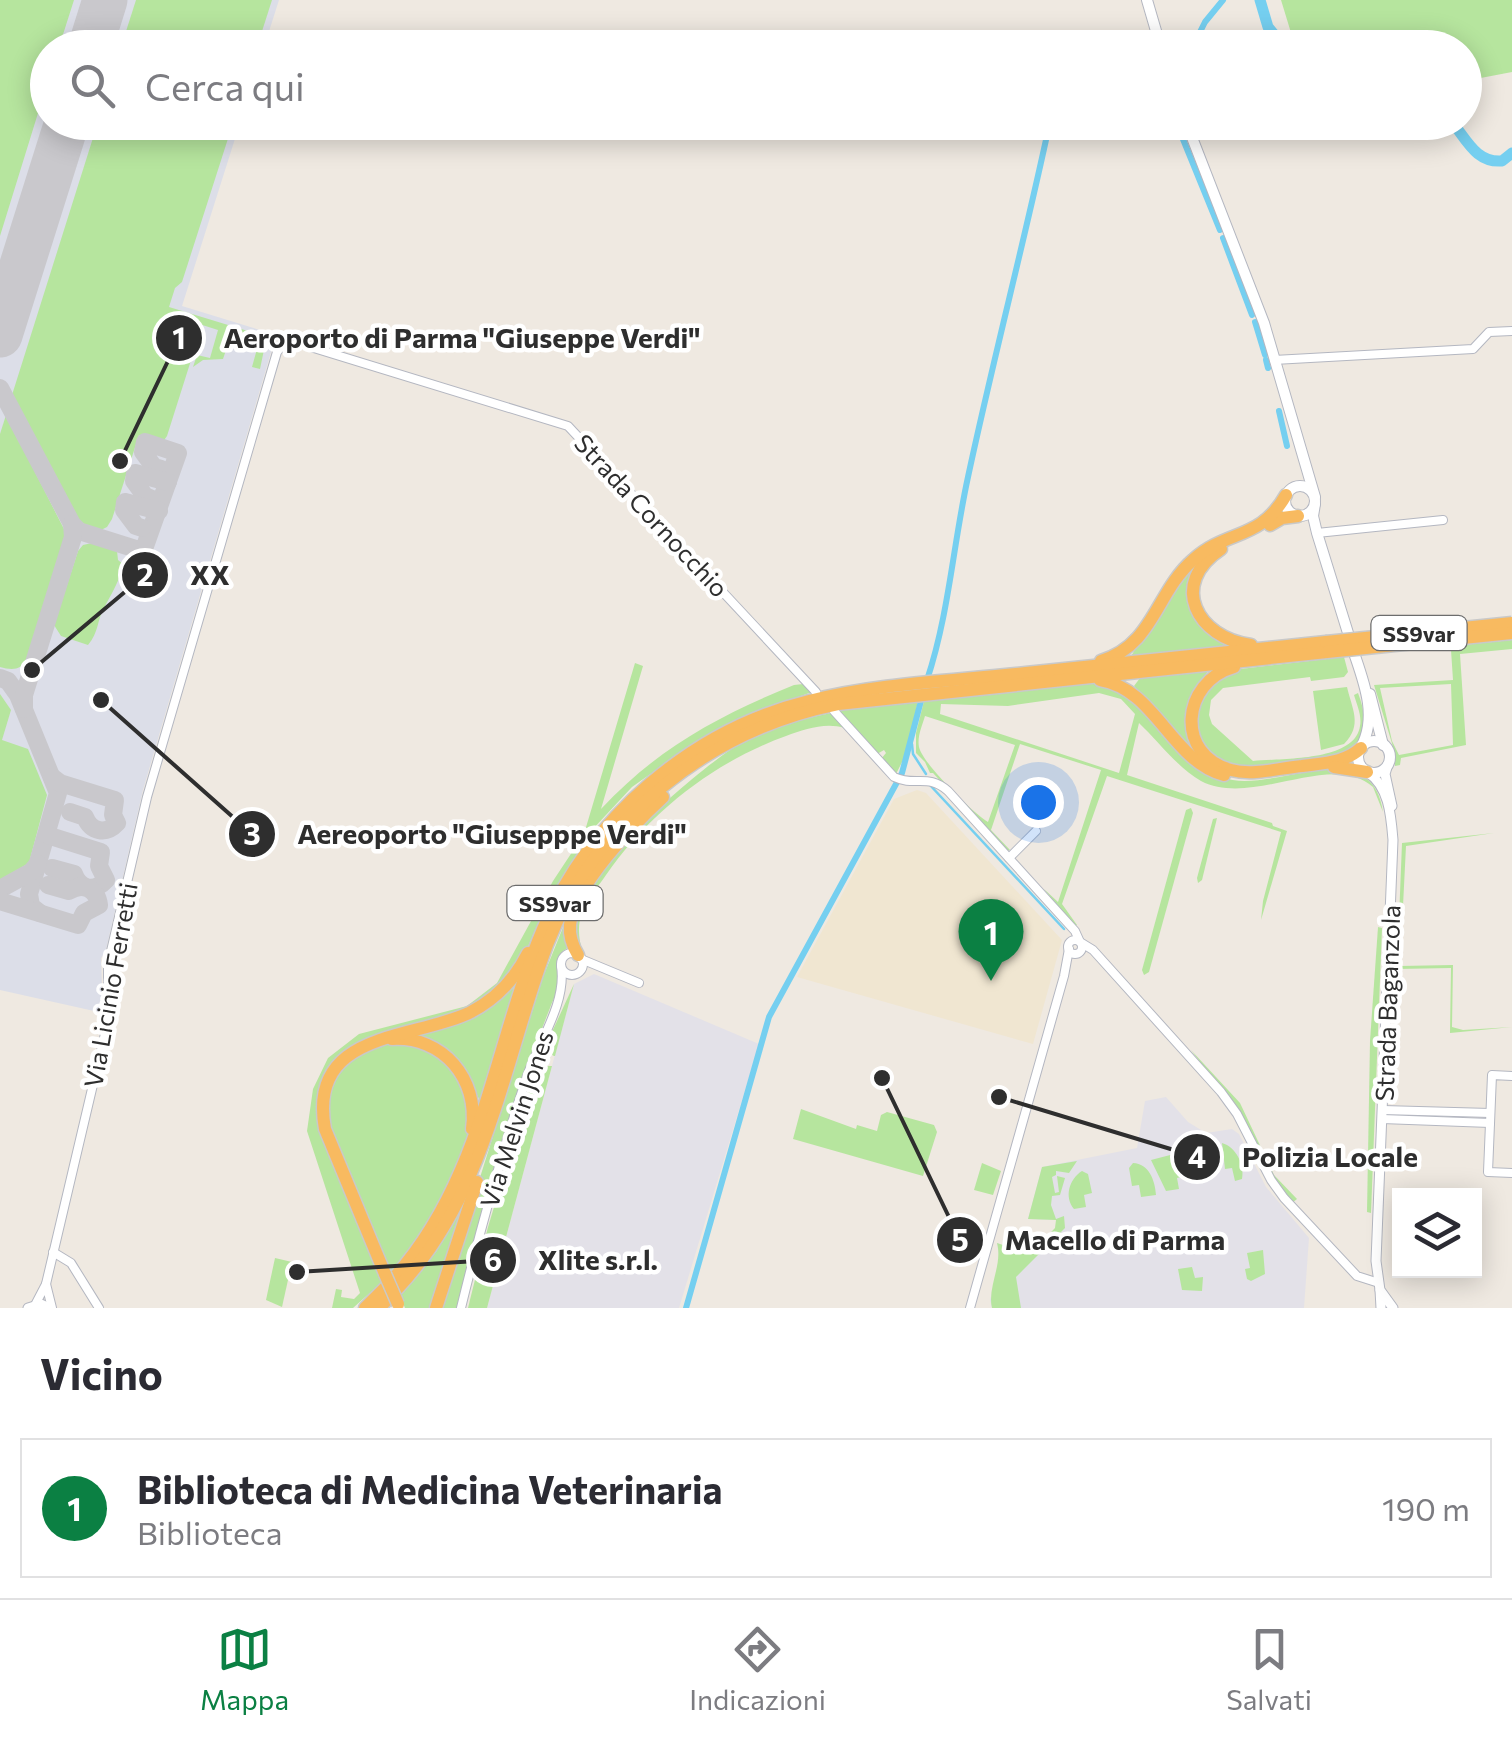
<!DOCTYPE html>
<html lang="it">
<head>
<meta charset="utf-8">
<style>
	:root { --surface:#fff; --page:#f7f7f7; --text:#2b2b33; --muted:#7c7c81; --line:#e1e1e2; --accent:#0b8043 }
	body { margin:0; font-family:Commissioner,sans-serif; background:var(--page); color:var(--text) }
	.controls { position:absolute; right:30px; bottom:30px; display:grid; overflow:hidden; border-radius:0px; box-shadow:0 5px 25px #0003 }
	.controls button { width:90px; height:90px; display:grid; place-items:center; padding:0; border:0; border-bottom:2px solid var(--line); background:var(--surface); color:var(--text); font:50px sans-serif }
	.you { position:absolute; left:1038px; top:802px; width:35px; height:35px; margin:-25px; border:8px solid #fff; border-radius:50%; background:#1a73e8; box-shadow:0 0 0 15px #1a73e833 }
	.badge { display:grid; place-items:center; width:65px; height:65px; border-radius:50%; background:var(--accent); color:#fff; font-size:32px; font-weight:700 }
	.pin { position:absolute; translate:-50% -82px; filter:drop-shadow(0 2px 5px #0008) }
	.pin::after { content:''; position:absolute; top:52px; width:35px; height:30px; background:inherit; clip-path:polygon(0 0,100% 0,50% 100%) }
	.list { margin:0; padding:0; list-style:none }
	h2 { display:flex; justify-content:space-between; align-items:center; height:130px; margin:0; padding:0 40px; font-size:42px }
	h2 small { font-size:32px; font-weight:400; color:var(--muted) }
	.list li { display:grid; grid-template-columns:65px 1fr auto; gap:30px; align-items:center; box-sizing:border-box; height:140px; margin:0 20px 20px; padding:0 20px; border:2px solid var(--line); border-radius:0px }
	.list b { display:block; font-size:38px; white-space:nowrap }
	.list p { margin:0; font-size:32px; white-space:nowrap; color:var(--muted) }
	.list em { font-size:32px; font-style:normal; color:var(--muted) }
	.icon { flex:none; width:55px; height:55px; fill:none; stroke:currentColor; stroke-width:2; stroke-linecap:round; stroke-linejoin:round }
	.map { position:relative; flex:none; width:1512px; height:1308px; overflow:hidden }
	.search { position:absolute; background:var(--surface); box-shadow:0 5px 25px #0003; left:30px; right:30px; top:30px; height:110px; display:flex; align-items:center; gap:25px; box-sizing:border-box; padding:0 35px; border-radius:55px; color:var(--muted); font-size:38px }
	.sheet { height:290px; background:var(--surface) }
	nav { display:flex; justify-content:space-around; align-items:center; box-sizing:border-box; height:140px; border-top:2px solid var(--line); background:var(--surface); font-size:28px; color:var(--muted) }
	nav a { display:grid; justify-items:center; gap:5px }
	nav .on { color:var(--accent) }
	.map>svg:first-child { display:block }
	.industrial { fill:#e3e1e8 }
	.education { fill:#f0e6d1 }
	.airport { fill:#dcdee8 }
	.green { fill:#b6e59e; fill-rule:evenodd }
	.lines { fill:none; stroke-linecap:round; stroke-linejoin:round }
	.stream { stroke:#75cff0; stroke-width:2.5 }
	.canal { stroke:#75cff0; stroke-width:6 }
	.river { stroke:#75cff0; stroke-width:11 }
	.taxiway { stroke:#c9c8cc; stroke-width:18 }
	.runway { stroke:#c9c8cc; stroke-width:45 }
	.minor-casing { stroke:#b4b7c1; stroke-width:10 }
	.tertiary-casing { stroke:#b4b7c1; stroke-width:11 }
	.secondary-casing { stroke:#b4b7c1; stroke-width:12 }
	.trunk-casing { stroke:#c9c9c9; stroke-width:15 }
	.minor { stroke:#fff; stroke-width:8 }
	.tertiary { stroke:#fff; stroke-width:9 }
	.secondary { stroke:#fff; stroke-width:10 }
	.trunk { stroke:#f8ba60; stroke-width:12 }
	.trunk-bridge-casing { stroke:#c9c9c9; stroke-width:15; stroke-linecap:butt }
	.trunk-bridge { stroke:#f8ba60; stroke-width:12 }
	.labels { text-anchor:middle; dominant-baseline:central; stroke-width:9; stroke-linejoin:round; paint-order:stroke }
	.shield { fill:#fff; stroke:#6d6d6d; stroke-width:2.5 }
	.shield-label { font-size:22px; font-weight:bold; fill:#2e2e2e }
	.street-label { font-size:25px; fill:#2e2e2e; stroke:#fff }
	.leader { fill:none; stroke:#2e2e2e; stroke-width:4 }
	.callout-dot { fill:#2e2e2e; stroke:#fff; stroke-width:4 }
	.mark-label { font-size:30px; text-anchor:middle; font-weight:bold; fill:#fff }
	.callout-label { font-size:28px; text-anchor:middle; font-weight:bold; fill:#2e2e2e; stroke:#fff; stroke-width:9; stroke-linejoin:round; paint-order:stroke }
</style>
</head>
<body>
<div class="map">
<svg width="1512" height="1308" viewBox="0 0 1512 1308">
	<rect width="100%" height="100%" fill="#efe9e1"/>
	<!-- industrial -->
	<g class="industrial">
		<path d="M 594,974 L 759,1044 L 679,1308 L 487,1308 L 574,984 Z"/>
		<path d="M 1166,1097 L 1188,1122 L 1206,1133 L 1232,1129 L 1239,1134 L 1266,1187 L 1309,1238 L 1304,1308 L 992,1308 L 990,1300 L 1000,1262 L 997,1243 L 1030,1254 L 1056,1228 L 1056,1220 L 1028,1219 L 1042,1167 L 1137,1148 L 1145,1101 Z"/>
	</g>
	<!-- education -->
	<path class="education" d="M 917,790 L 926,793 L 1062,940 L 1033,1044 L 797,977 L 894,799 Z"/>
	<!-- airport -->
	<path class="airport" d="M 0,0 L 279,0 L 264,47 L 48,48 L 48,122 L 240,123 L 182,306 L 276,335 L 143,790 L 105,954 L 101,958 L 103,1013 L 0,990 Z"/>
	<!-- green -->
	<g class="green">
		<path d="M 0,0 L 74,0 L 59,47 L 48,48 L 47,84 L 0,236 Z"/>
		<path d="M 136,0 L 272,0 L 257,47 L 121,47 Z"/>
		<path d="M 1281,0 L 1512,0 L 1512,72 L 1465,81 L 1464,48 L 1302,47 L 1292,36 Z"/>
		<path d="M 98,122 L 233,123 L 182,282 L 175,288 L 169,307 L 258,334 L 265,345 L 260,369 L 252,367 L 257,349 L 229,341 L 223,359 L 203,360 L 193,367 L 197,355 L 210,358 L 218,330 L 196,323 L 187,352 L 193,354 L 167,436 L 162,443 L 139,435 L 112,519 L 107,527 L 99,531 L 78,521 L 12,395 Z"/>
		<path d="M 6,415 L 66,533 L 27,659 C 21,671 11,670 0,667 L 0,434 Z"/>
		<path d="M 92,543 L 117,551 L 118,560 L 124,565 C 119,581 111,595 104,608 C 97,620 99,632 88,645 L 61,636 L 54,625 L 78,551 L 83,545 Z"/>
		<path d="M 1198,559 C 1190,610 1183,614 1226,646 L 1131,656 L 1186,572 Z"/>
		<path d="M 1512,640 L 1512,649 L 1460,654 L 1466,745 L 1401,758 L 1400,765 L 1395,766 L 1395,753 L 1374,685 L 1453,680 L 1451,650 L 1402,651 ZM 1451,684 L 1453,745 L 1399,755 L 1392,741 L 1380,688 Z"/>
		<path d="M 1344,657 L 1348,672 L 1344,677 L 1311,681 L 1310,677 L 1223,688 L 1211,700 L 1209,715 L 1212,724 L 1253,761 C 1281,758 1355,762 1360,726 C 1362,716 1357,705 1354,695 L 1358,693 C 1367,716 1367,735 1348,753 L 1239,769 L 1206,752 L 1195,726 L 1200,696 L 1232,670 Z"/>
		<path d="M 635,663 L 643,666 L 601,809 C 658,748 718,716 794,685 L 803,684 L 812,692 L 737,719 L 697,741 L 632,787 L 592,830 L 554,890 L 524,955 L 501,986 L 465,1012 L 373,1037 L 326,1074 L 318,1109 L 324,1140 L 382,1282 L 353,1308 L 332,1308 L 336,1289 L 342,1290 L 341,1297 L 354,1299 L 360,1293 L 307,1131 L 313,1089 L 328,1058 L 359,1034 L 467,1006 L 497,983 L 553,881 L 584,834 Z"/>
		<path d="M 1208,671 L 1199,685 L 1194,753 L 1134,686 L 1140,678 Z"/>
		<path d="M 1099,683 C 1106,685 1116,686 1122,690 C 1142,701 1179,740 1198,757 C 1205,763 1214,774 1222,777 C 1269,797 1371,729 1383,812 L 1373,787 C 1331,750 1253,808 1201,781 C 1178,768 1158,741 1139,723 L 1127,775 L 1272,823 L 1273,826 L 1287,831 L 1261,920 L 1263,901 L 1281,832 L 1107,776 L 1062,904 L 1077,925 L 1074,926 L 1044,889 L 1058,902 L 1101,770 L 1020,744 L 991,830 L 1010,850 L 1006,851 L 933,773 L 930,773 L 925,762 L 916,753 L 916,733 L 924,701 ZM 1099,693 L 1121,699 L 1135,714 L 1119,773 L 940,714 L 941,704 L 1008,706 ZM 925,716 L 1015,745 L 988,822 C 974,814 922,763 919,747 C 917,737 922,726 925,716 Z"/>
		<path d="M 1347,687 C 1352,709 1363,725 1344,744 L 1321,750 L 1313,691 Z"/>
		<path d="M 0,694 L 11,710 L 2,740 L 28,749 L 47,795 L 29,863 L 0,880 Z"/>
		<path d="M 918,701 L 907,752 L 896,774 L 881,759 L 886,753 L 884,750 L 877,754 L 836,711 Z"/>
		<path d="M 831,713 L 845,728 C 825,722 805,729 786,736 C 714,762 650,812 606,875 C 598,887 587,899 582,913 C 577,926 579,939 582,951 C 541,898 702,765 744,741 C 770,727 803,719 831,713 Z"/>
		<path d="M 1191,808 L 1193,813 L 1149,972 L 1144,975 L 1142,970 L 1186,810 Z"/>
		<path d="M 1217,818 L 1202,880 L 1198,883 L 1197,878 L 1213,819 Z"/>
		<path d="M 1494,833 L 1406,846 L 1400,966 L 1453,965 L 1452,1027 L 1463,1030 L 1512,1027 L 1450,1033 L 1451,968 L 1397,969 L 1402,843 Z"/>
		<path d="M 568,915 L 569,947 C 552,957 559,963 560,979 C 560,988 553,999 550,1008 C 511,1105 483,1206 457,1308 L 439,1308 L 543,977 Z"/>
		<path d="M 1378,927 L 1382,928 L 1371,1213 L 1367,1212 L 1370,1041 Z"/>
		<path d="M 574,984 L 555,1056 L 554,1056 L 547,1052 L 546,1045 Z"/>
		<path d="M 512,987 L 514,992 L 480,1101 L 469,1079 L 410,1035 Z"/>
		<path d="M 402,1041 C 413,1045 429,1047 439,1054 C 444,1058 449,1067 454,1072 C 500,1130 428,1227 391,1273 L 329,1126 C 325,1071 353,1051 402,1041 Z"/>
		<path d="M 1191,1050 L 1240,1103 L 1274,1175 L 1297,1199 L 1292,1203 L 1273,1178 L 1245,1122 Z"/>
		<path d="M 541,1066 L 552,1066 L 487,1308 L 468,1308 L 488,1227 L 534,1075 Z"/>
		<path d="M 801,1109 L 856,1129 L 857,1125 L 877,1131 L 881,1115 L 887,1112 L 934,1125 L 937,1132 L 923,1176 L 793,1139 Z"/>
		<path d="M 1222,1143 C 1236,1147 1245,1165 1242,1179 L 1235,1181 L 1232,1168 L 1225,1169 Z"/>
		<path d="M 1174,1154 L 1182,1157 L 1185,1176 L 1177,1178 L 1179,1189 L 1166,1191 L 1151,1160 Z"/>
		<path d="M 1077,1161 L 1069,1173 L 1056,1171 L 1056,1175 L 1052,1177 L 1055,1193 L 1059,1192 L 1057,1176 L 1065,1178 L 1060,1195 L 1052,1196 L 1051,1205 L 1056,1219 L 1064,1216 L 1065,1228 L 1016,1277 L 1021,1308 L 992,1308 C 987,1287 1003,1265 997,1243 L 1030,1254 L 1055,1228 L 1056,1220 L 1028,1219 L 1042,1167 Z"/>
		<path d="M 982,1163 L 1001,1171 L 993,1195 L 974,1190 Z"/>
		<path d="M 1133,1163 C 1149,1164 1155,1180 1156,1195 L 1141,1197 L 1139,1185 L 1132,1186 L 1129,1168 Z"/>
		<path d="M 1082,1171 L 1088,1174 L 1092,1193 L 1084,1195 L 1086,1207 L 1074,1209 C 1064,1197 1069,1179 1082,1171 Z"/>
		<path d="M 466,1201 L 432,1308 L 405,1308 L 400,1296 L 436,1252 Z"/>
		<path d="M 1263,1250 L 1265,1274 L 1251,1281 L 1247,1279 L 1245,1269 L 1250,1268 L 1247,1253 Z"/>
		<path d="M 275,1258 L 292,1262 L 282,1307 L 266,1300 Z"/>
		<path d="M 1192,1267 L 1195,1278 L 1203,1277 L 1202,1291 L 1182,1290 L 1178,1269 Z"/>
	</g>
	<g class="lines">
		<!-- stream -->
		<g class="stream">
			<path d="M 912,744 L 913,754 L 926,774"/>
			<path d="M 929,784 L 1064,929"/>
		</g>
		<!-- canal -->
		<g class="canal">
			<path d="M 1151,45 L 1151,48"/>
			<path d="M 1192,48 L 1205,22 L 1223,0"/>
			<path d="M 1176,122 L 1220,230"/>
			<path d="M 1223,238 L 1252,315"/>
			<path d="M 1255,322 L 1265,355"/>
			<path d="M 1266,360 L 1268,368"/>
			<path d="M 1279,411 L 1287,446"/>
			<path d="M 927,680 C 949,614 953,545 968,477 C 993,360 1024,243 1049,126 L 1054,122"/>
			<path d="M 686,1308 L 769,1017 L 902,773 L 922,697"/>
		</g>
		<!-- river -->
		<g class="river">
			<path d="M 1260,0 L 1268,27 L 1285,48"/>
			<path d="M 1452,122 C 1467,140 1476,163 1502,161 L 1512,153"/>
		</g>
		<!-- taxiway -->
		<g class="taxiway">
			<path d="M 0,388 L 72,524 L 79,531 L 136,549 L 144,549 L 178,453 L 145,442 L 143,452 L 154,467 L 161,469"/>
			<path d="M 152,499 L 145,496 L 134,481 L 135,473 L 168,482"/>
			<path d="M 142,528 L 136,526 L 124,510 L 125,502 L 159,511"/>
			<path d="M 0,678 L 8,681 L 18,695 L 58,793 L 29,894 L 31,906 L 40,913"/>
			<path d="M 24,709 L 24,695 L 73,537 L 72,524"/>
			<path d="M 52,777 L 60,783 L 115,800 L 113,815 L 117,823 C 106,835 91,832 85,817 L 70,812"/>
			<path d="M 47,835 L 101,852 L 99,866 L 106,880 C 95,892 80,890 74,874 L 52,868"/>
			<path d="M 0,889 L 31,872 L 38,864"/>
			<path d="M 0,901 L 78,925 L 84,913 L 99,905 C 97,889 83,882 69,891 L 48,885"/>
		</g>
		<!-- runway -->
		<g class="runway">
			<path d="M 90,48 L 105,0"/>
			<path d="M 0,335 L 67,122"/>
		</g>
		<!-- minor casing -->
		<g class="minor-casing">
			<g id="minor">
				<path d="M 1274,360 L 1473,349 L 1489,332 L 1512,331"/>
				<path d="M 1317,533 L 1443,520"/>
				<path d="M 834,711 L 894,777 C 915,787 928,773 948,791 L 1075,931 L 1080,942 L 1093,950 L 1221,1092 L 1237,1114 L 1271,1180 L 1284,1198 L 1357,1276 L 1379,1283"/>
				<path d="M 1009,858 L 1036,831"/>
				<circle cx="1075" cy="947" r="7"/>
				<circle cx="572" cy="964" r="11"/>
				<path d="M 581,959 L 639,983"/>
				<path d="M 1512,1076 L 1492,1075 L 1488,1172 L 1512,1173"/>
				<path d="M 1383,1110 L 1490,1113"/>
				<path d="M 1382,1119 L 1490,1123"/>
				<path d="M 53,1252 L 71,1263 L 99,1308"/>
				<path d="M 46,1284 L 108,1021 L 108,964 L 147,797 L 277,352 L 283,344 L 304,345 L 568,426 L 816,692"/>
				<path d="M 35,1305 L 46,1284 L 52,1308"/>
				<path d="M 461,1308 C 480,1230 502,1152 527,1076 C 539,1042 567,1002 561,966"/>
				<path d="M 970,1308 L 1064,976 L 1069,949"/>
			</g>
		</g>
		<!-- tertiary casing -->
		<g class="tertiary-casing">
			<g id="tertiary">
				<path d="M 1388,764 L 1385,774 L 1392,806"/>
				<path d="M 1367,772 C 1389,786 1391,815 1393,840 L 1376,1261 L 1380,1290 L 1393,1308"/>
				<path d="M 1380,1290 L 1381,1308"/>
				<path d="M 28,1308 L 41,1304 L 50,1308"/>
			</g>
		</g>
		<!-- secondary casing -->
		<g class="secondary-casing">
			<g id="secondary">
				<path d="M 1147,0 L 1161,48"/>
				<path d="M 1186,122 L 1264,323 L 1315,497"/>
				<circle cx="1300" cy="501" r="15"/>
				<path d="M 1315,504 L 1313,516 L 1317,533 L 1348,633"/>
				<path d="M 1355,656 C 1365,685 1377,718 1361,747"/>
				<path d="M 1370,694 L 1383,745"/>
				<circle cx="1374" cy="757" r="16"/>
			</g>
		</g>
		<!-- trunk casing -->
		<g class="trunk-casing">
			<g id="trunk">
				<path d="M 1270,525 L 1282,518 L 1298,516"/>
				<path d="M 1221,549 C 1168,584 1197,638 1251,645"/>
				<path d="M 1101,661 C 1154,645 1156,592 1193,560 C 1227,529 1260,541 1286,495"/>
				<path d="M 1234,667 C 1181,682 1175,755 1231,770 C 1253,776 1280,768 1302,766 C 1323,763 1345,763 1361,748"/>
				<path d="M 1100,680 C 1156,689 1171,761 1224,775"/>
				<path d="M 1334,767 L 1367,772"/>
				<path d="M 578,955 C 572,945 569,936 570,925 C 573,886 635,823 663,797"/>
				<path d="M 392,1039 C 443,1036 479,1079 472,1129"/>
				<path d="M 385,1274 L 325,1129 C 307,1031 411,1040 469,1013 C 495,1000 515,979 528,953"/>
				<path d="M 393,1279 C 483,1180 493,1047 543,929 C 591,817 691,730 809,701 C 879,683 954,681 1026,673 C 1126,663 1226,653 1326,642"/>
				<path d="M 397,1289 C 487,1194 503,1063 547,945 C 595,820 708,730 838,704 L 1327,652"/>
				<path d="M 365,1308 L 385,1288"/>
				<path d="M 379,1308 L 389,1298"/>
				<path d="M 436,1308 L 477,1182"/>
			</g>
		</g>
		<!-- minor -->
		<use href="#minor" class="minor"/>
		<!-- tertiary -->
		<use href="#tertiary" class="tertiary"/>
		<!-- secondary -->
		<use href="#secondary" class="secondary"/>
		<!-- trunk -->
		<use href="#trunk" class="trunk"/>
		<!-- trunk-bridge casing -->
		<g class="trunk-bridge-casing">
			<g id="trunk-bridge">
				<path d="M 1326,642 L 1512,623"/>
				<path d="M 1327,652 L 1512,633"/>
				<path d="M 385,1274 L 398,1304"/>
			</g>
		</g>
		<!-- trunk-bridge -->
		<use href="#trunk-bridge" class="trunk-bridge"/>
	</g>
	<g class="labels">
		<!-- shield labels -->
		<g class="shield">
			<rect x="1371.5" y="616" width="95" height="34" rx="8"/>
			<rect x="507.5" y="886" width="95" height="34" rx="8"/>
		</g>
		<g class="shield-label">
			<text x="1419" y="633">SS9var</text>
			<text x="555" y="903">SS9var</text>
		</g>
		<!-- street labels -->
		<g class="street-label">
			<text transform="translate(652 515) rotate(47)">Strada Cornocchio</text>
			<text transform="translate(110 985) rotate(-80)">Via Licinio Ferretti</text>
			<text transform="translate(1387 1003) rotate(-88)">Strada Baganzola</text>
			<text transform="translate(516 1119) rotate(-72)">Via Melvin Jones</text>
		</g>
	</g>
	<!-- callouts -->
	<path class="leader" d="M120 461L179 338M32 670L145 575M101 700L252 834M999 1097L1197 1157M882 1078L960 1240M297 1272L493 1260"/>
	<g class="callout-dot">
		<circle cx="120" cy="461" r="10"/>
		<circle cx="32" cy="670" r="10"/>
		<circle cx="101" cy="700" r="10"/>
		<circle cx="999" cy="1097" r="10"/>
		<circle cx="882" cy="1078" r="10"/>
		<circle cx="297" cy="1272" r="10"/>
		<circle cx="179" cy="338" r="25"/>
		<circle cx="145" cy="575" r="25"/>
		<circle cx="252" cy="834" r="25"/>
		<circle cx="1197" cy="1157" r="25"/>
		<circle cx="960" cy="1240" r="25"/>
		<circle cx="493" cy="1260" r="25"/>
	</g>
	<g class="mark-label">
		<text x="179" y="349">1</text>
		<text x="145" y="586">2</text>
		<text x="252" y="845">3</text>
		<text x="1197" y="1168">4</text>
		<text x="960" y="1251">5</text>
		<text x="493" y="1271">6</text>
	</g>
	<g class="callout-label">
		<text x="462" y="348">Aeroporto di Parma "Giuseppe Verdi"</text>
		<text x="210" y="585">XX</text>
		<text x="492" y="844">Aereoporto "Giusepppe Verdi"</text>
		<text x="1330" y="1167">Polizia Locale</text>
		<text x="1115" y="1250">Macello di Parma</text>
		<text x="598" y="1270">Xlite s.r.l.</text>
	</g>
</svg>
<div class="controls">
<button><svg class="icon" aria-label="layers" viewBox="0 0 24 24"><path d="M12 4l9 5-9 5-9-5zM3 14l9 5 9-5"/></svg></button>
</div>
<div class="you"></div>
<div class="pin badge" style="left:991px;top:981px">1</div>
<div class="search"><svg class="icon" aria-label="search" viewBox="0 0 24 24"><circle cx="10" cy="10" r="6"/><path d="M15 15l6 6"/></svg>Cerca qui</div>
</div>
<section class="sheet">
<h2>Vicino<small></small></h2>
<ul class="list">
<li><span class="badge">1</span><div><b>Biblioteca di Medicina Veterinaria</b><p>Biblioteca</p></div><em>190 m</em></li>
</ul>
</section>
<nav>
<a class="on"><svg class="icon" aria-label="map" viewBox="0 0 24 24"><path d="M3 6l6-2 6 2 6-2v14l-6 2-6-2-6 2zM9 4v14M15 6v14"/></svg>Mappa</a>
<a><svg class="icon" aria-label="directions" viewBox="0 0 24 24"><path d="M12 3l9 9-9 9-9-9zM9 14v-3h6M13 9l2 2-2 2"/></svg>Indicazioni</a>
<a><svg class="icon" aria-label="saved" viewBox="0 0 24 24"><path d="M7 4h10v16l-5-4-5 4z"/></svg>Salvati</a>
</nav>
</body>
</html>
